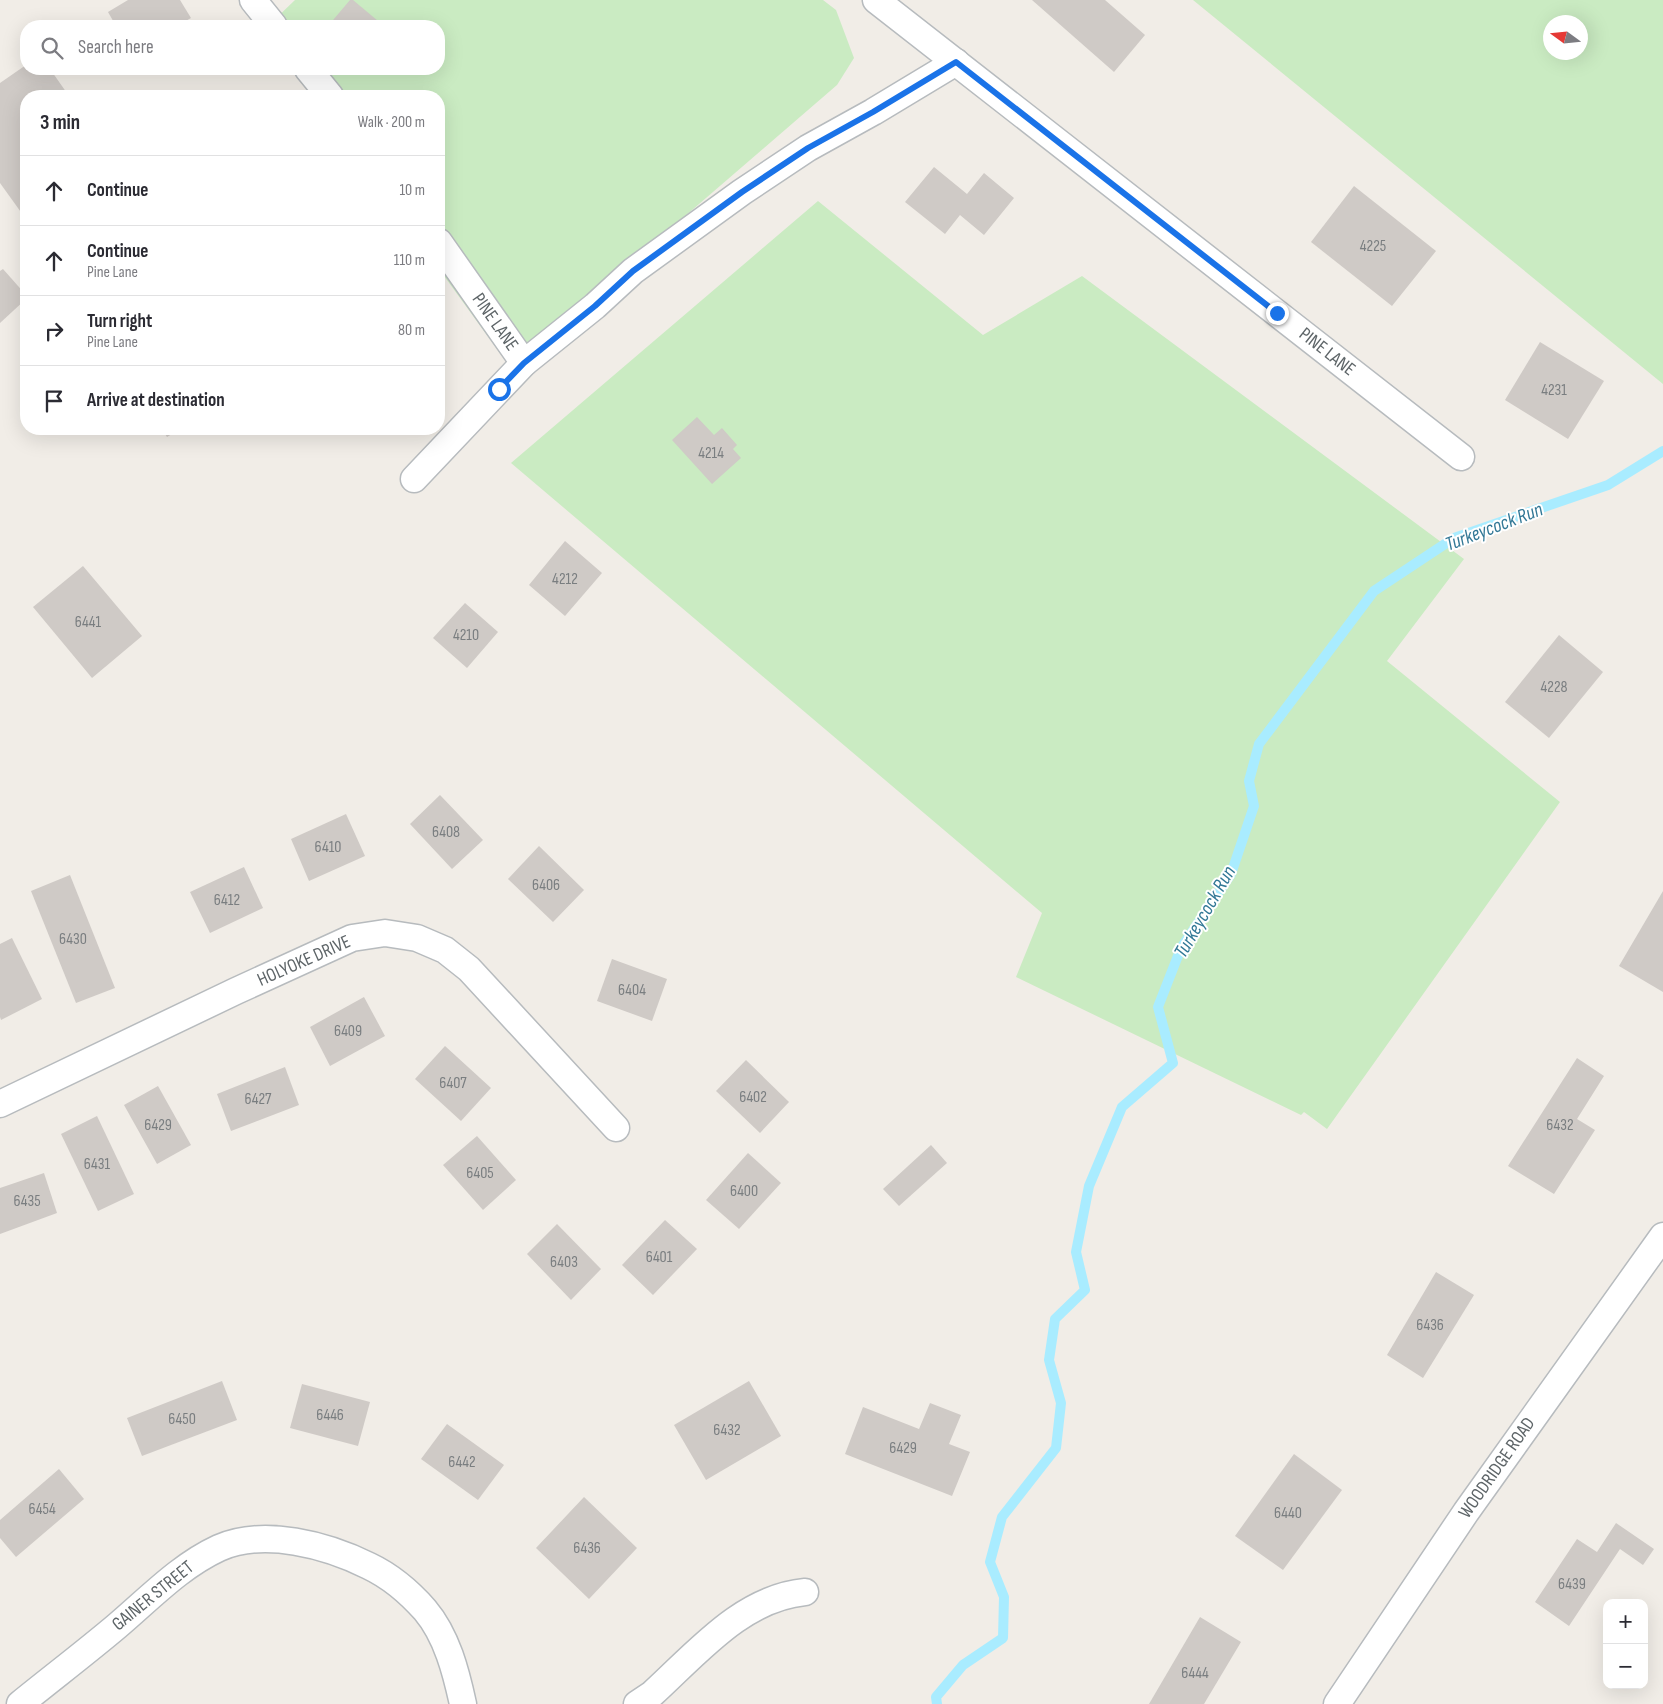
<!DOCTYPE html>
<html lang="en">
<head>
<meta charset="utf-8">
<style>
	:root { --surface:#fff; --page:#f7f7f7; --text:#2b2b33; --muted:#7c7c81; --line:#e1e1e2 }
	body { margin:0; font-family:"Sofia Sans Condensed",sans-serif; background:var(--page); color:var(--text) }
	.controls { position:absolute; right:15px; bottom:15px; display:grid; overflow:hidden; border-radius:10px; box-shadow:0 5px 20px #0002 }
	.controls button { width:45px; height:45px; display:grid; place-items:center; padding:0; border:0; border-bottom:1px solid var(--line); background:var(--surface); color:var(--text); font:25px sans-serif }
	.compass { position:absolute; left:1543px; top:15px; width:45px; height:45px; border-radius:50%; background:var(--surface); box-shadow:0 5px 20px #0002; rotate:285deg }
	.stop { position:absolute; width:15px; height:15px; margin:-11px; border:4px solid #1a73e8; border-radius:50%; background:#fff }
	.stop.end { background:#1a73e8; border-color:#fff; box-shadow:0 1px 5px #0008 }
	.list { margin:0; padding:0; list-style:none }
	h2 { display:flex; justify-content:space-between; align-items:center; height:65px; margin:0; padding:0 20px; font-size:21px }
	h2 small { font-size:16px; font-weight:400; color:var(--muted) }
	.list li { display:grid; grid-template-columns:32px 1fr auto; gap:15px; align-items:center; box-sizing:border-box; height:70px; padding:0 20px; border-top:1px solid var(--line) }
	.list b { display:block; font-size:19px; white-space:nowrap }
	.list p { margin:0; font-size:16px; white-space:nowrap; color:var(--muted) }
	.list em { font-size:16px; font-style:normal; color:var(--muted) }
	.icon { flex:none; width:28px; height:28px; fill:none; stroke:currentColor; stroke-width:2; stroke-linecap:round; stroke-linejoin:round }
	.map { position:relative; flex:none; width:1663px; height:1704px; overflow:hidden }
	.search { position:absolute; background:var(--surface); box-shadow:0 5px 20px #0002; left:20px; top:20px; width:425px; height:55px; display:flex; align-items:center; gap:12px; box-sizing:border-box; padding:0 18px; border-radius:20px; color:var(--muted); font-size:19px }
	.panel { position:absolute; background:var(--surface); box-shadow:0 5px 20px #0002; left:20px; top:90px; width:425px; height:345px; border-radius:20px }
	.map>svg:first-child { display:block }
	.green { fill:#caebc2; fill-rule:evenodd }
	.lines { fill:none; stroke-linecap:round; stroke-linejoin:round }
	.stream { stroke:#a9ecff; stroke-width:10 }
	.building { fill:#cfcac6 }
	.street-casing { stroke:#b7bbbe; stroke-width:29 }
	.street { stroke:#fff; stroke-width:26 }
	.route { stroke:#1a73e8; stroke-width:6 }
	.labels { text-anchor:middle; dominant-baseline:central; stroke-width:4; stroke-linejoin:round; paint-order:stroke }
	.number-label { font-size:16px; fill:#7a7e80 }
	.street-label { font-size:19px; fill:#5e6568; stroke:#fff }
	.water-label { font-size:20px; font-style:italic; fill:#327896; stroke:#fff }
</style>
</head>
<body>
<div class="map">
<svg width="1663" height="1704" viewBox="0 0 1663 1704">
	<rect width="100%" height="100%" fill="#f1ede7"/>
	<!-- green -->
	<g class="green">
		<path d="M 295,0 L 823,0 L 836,10 L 854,58 L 837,85 L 510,367 L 439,269 L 439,96 L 314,96 L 294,69 L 439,69 L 439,26 L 268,26 Z"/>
		<path d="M 1193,0 L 1663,0 L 1663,384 ZM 1580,22 L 1580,52 L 1550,52 L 1550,22 Z"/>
		<path d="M 818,201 L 983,335 L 1082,276 L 1464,559 L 1387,661 L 1560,802 L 1327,1129 L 1304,1112 L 1301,1115 L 1016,977 L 1042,913 L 511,463 Z"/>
	</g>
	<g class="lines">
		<!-- stream -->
		<path class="stream" d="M 937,1704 L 936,1697 L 963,1665 L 1003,1638 L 1004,1597 L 990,1562 L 1002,1517 L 1056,1448 L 1061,1403 L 1049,1360 L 1055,1319 L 1085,1290 L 1076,1252 L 1089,1186 L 1122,1107 L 1173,1063 L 1158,1007 L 1181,948 L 1231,874 L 1254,806 L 1249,781 L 1259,744 L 1374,591 L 1454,538 L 1608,485 L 1663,451"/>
	</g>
	<!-- building -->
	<g class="building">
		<path d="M 128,0 L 180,0 L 191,18 L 177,26 L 116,26 L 108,12 Z"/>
		<path d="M 350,0 L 353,0 L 384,26 L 328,26 Z"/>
		<path d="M 1032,0 L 1105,0 L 1145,35 L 1114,72 Z"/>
		<path d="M 26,65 L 26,69 L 50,69 L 69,96 L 26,96 L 26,213 L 23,215 L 0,183 L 0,83 Z"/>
		<path d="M 934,167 L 967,194 L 984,173 L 1014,198 L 984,235 L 960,215 L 945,234 L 905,202 Z"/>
		<path d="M 1354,186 L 1436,251 L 1392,306 L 1311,242 Z"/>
		<path d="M 3,269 L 26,295 L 26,299 L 0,323 L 0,271 Z"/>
		<path d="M 1540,342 L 1604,381 L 1568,439 L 1505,400 Z"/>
		<path d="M 697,417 L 714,435 L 722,428 L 737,445 L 733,449 L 741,458 L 712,484 L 672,440 Z"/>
		<path d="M 162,429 L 180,429 L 167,437 Z"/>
		<path d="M 565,541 L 602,573 L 565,616 L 529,585 Z"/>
		<path d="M 83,566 L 142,636 L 92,678 L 33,607 Z"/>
		<path d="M 465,603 L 498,632 L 467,668 L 433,638 Z"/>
		<path d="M 1559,635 L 1603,672 L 1549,738 L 1505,702 Z"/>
		<path d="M 440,795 L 483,840 L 452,869 L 410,824 Z"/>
		<path d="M 346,814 L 365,856 L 309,881 L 291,839 Z"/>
		<path d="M 539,846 L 584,890 L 553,922 L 508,879 Z"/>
		<path d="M 244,867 L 263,908 L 210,933 L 190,892 Z"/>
		<path d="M 70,875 L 115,988 L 76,1003 L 31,891 Z"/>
		<path d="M 1663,891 L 1663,992 L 1619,966 Z"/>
		<path d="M 12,938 L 42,999 L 1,1020 L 0,1017 L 0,944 Z"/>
		<path d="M 612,959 L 667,979 L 652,1021 L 597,1001 Z"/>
		<path d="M 364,997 L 385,1036 L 330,1066 L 310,1027 Z"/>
		<path d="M 445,1046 L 491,1088 L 461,1121 L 415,1079 Z"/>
		<path d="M 1577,1058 L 1604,1076 L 1577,1119 L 1595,1130 L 1554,1194 L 1508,1166 Z"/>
		<path d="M 746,1060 L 789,1102 L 760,1133 L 716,1091 Z"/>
		<path d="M 285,1067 L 299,1105 L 231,1131 L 217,1094 Z"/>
		<path d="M 158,1086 L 191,1145 L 157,1164 L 124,1105 Z"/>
		<path d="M 97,1116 L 134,1194 L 98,1211 L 61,1134 Z"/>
		<path d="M 477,1136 L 516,1180 L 483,1210 L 443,1165 Z"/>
		<path d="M 931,1145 L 947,1163 L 899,1206 L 883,1189 Z"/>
		<path d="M 748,1153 L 781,1183 L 739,1229 L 706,1200 Z"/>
		<path d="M 44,1173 L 57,1213 L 0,1234 L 0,1188 Z"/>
		<path d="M 665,1220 L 697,1249 L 653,1295 L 622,1265 Z"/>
		<path d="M 557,1224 L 601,1269 L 571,1300 L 527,1254 Z"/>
		<path d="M 1436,1272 L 1474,1295 L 1423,1378 L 1387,1355 Z"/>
		<path d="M 222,1381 L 237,1420 L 142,1456 L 127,1418 Z"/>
		<path d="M 749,1381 L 781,1436 L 706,1480 L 674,1425 Z"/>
		<path d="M 302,1384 L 370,1402 L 358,1446 L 290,1428 Z"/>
		<path d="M 930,1403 L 961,1415 L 949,1444 L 970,1452 L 952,1496 L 845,1454 L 863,1407 L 919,1429 Z"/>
		<path d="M 447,1424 L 504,1465 L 478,1500 L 421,1459 Z"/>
		<path d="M 1294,1454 L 1342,1490 L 1283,1570 L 1235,1536 Z"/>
		<path d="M 59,1469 L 84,1499 L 16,1557 L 0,1538 L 0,1520 Z"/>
		<path d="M 584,1497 L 637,1548 L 589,1599 L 536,1548 Z"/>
		<path d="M 1616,1523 L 1654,1549 L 1643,1565 L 1620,1549 L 1569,1626 L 1535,1602 L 1577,1539 L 1597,1552 Z"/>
		<path d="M 1200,1617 L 1241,1642 L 1204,1704 L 1149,1704 Z"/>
	</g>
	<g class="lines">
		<!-- street casing -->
		<g class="street-casing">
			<g id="street">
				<path d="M 253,0 L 274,26"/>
				<path d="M 876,0 L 1461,457"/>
				<path d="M 308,69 L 330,96"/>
				<path d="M 439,242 L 524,363"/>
				<path d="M 414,479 L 524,363 L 595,306 L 633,271 L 742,192 L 808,148 L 873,112 L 956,62"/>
				<path d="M 0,1104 L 236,991 L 352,938 L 385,933 L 417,938 L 445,950 L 469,969 L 616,1128"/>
				<path d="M 20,1704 C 52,1678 85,1653 117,1626 C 150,1598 180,1566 219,1548 C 264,1528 327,1545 369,1566 C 390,1576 410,1593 425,1610 C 447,1636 456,1672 463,1704"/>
				<path d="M 637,1704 L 652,1694 C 697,1653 742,1598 805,1592"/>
				<path d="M 1337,1704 L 1466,1512 L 1663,1236"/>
			</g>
		</g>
		<!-- street -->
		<use href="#street" class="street"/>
	</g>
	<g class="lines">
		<!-- route -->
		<path class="route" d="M 499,389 L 524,363 L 595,306 L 633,271 L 742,192 L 808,148 L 873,112 L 956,62 L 1277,313"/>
	</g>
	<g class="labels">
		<!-- number labels -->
		<g class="number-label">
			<text x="1373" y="246">4225</text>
			<text x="1554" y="390">4231</text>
			<text x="711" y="453">4214</text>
			<text x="565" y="579">4212</text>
			<text x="88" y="622">6441</text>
			<text x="466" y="635">4210</text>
			<text x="1554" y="687">4228</text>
			<text x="446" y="832">6408</text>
			<text x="328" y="847">6410</text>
			<text x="546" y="885">6406</text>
			<text x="227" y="900">6412</text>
			<text x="73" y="939">6430</text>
			<text x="632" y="990">6404</text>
			<text x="348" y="1031">6409</text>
			<text x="453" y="1083">6407</text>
			<text x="753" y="1097">6402</text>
			<text x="258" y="1099">6427</text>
			<text x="158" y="1125">6429</text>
			<text x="1560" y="1125">6432</text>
			<text x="97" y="1164">6431</text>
			<text x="480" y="1173">6405</text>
			<text x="744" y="1191">6400</text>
			<text x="27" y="1201">6435</text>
			<text x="659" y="1257">6401</text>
			<text x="564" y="1262">6403</text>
			<text x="1430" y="1325">6436</text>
			<text x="330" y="1415">6446</text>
			<text x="182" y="1419">6450</text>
			<text x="727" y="1430">6432</text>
			<text x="903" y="1448">6429</text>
			<text x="462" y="1462">6442</text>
			<text x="42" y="1509">6454</text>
			<text x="1288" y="1513">6440</text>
			<text x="587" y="1548">6436</text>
			<text x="1572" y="1584">6439</text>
			<text x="1195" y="1673">6444</text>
		</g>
		<!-- street labels -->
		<g class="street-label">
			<text transform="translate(495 322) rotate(55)">PINE LANE</text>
			<text transform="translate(1327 352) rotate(38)">PINE LANE</text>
			<text transform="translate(304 961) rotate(-24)">HOLYOKE DRIVE</text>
			<text transform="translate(1497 1468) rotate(-55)">WOODRIDGE ROAD</text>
			<text transform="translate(153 1596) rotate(-39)">GAINER STREET</text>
		</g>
		<!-- water labels -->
		<g class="water-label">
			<text transform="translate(1494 527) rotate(-21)">Turkeycock Run</text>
			<text transform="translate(1205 912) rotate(-60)">Turkeycock Run</text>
		</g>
	</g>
</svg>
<div class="controls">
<button>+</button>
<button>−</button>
</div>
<svg class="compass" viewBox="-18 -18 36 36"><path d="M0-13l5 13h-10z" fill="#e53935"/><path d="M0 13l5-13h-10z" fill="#7c7c81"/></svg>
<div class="stop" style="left:499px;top:389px"></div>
<div class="stop end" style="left:1277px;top:313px"></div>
<div class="search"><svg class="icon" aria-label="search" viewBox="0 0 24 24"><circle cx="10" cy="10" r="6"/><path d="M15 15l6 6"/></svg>Search here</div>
<section class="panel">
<h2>3 min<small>Walk · 200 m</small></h2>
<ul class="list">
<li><svg class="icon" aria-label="ahead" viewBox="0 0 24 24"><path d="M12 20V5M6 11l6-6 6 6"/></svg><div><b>Continue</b></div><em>10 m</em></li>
<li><svg class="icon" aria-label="ahead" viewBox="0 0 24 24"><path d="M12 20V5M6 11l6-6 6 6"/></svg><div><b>Continue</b><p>Pine Lane</p></div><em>110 m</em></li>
<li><svg class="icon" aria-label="right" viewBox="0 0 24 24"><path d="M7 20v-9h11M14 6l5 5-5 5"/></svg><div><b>Turn right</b><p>Pine Lane</p></div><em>80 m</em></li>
<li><svg class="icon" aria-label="arrive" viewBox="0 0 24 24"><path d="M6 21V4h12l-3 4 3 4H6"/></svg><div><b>Arrive at destination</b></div></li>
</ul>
</section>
</div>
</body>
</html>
